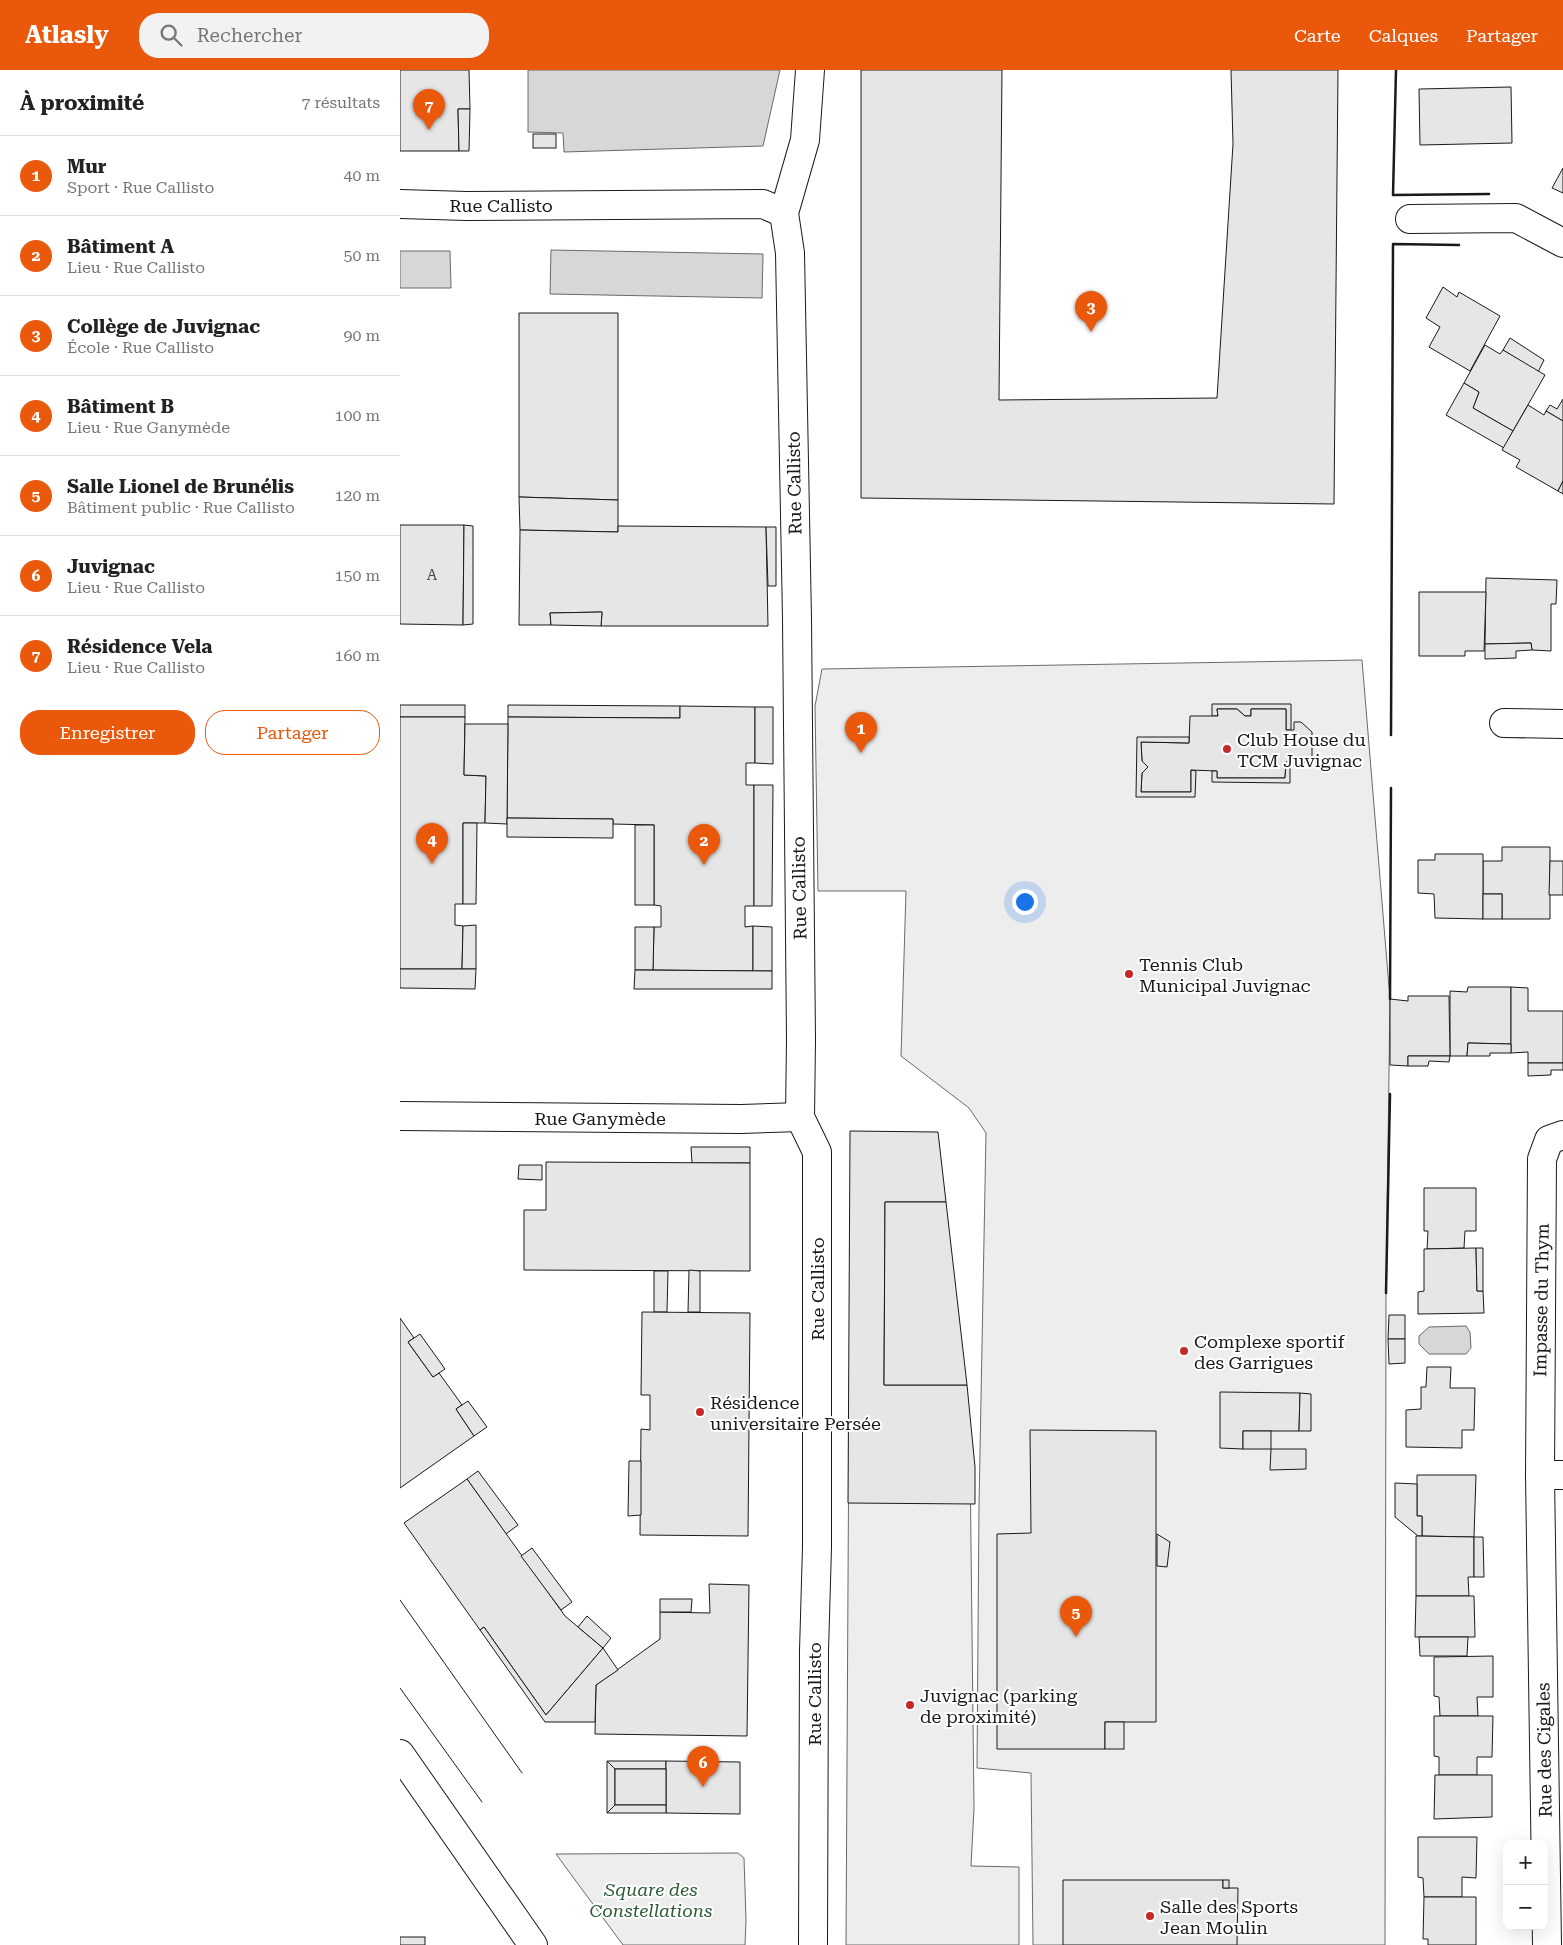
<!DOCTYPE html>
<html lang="fr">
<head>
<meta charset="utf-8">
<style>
	:root { --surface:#fff; --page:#f2f2f2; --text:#222; --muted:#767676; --line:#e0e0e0; --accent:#ea580c }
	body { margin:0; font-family:"Roboto Serif",serif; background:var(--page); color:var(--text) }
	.controls { position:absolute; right:15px; bottom:15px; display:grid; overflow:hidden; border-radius:10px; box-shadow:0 5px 20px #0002 }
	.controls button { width:45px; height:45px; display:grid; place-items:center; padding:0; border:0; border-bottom:1px solid var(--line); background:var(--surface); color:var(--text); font:25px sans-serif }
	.you { position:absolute; left:624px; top:831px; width:18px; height:18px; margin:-12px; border:4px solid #fff; border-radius:50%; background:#1a73e8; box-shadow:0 0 0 8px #1a73e833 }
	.badge { display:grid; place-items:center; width:32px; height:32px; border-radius:50%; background:var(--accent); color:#fff; font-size:16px; font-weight:700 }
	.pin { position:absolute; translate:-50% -41px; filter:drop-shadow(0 1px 2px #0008) }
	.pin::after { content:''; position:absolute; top:26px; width:18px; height:15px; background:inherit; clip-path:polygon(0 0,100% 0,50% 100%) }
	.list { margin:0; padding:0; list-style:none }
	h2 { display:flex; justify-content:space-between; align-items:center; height:65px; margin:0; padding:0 20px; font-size:21px }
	h2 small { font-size:16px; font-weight:400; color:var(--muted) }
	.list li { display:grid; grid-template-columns:32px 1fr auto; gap:15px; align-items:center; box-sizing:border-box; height:80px; padding:0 20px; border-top:1px solid var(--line) }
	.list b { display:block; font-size:19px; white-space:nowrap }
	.list p { margin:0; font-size:16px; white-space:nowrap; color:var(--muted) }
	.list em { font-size:16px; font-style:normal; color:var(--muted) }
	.actions { display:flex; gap:10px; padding:15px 20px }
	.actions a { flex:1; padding:11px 0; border:1px solid var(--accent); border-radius:20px; text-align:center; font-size:18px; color:var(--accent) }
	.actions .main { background:var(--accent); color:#fff }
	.icon { flex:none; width:28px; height:28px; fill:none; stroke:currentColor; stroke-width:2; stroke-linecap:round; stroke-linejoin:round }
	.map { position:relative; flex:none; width:1163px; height:1875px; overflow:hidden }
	header { display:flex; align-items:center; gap:30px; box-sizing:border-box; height:70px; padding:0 25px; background:var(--accent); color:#fff }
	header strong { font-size:24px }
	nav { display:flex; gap:28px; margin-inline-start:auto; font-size:18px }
	.search { width:350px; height:45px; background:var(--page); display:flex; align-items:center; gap:12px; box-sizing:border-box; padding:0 18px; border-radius:20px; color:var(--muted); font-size:19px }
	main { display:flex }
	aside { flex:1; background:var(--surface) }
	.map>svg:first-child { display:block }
	.built { fill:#ededed; stroke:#6a6a6a }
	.water { fill:#d7d7d7; stroke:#6a6a6a }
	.building { fill:#e6e6e6; stroke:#1a1a1a }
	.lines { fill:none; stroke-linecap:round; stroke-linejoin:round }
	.minor-casing { stroke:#1a1a1a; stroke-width:30 }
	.minor { stroke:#fff; stroke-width:28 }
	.tram { stroke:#1a1a1a; stroke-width:1 }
	.wall { stroke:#1a1a1a; stroke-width:2.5 }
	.poi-dot { fill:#c62828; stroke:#fff; stroke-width:2 }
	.labels { text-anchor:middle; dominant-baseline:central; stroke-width:4; stroke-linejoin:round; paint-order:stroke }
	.number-label { font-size:15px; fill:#4d4d4d }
	.street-label { font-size:18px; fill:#1a1a1a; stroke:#fff }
	.poi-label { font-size:18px; fill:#1a1a1a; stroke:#fff; text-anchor:start }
	.park-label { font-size:18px; font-style:italic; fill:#2b5a34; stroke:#fff }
</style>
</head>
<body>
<header>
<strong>Atlasly</strong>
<div class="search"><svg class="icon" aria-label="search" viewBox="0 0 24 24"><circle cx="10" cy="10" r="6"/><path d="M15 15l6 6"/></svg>Rechercher</div>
<nav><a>Carte</a><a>Calques</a><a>Partager</a></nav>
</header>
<main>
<aside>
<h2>À proximité<small>7 résultats</small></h2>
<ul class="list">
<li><span class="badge">1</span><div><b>Mur</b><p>Sport · Rue Callisto</p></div><em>40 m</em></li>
<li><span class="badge">2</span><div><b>Bâtiment A</b><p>Lieu · Rue Callisto</p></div><em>50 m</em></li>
<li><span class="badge">3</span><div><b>Collège de Juvignac</b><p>École · Rue Callisto</p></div><em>90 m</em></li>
<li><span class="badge">4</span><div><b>Bâtiment B</b><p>Lieu · Rue Ganymède</p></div><em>100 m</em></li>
<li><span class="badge">5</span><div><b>Salle Lionel de Brunélis</b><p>Bâtiment public · Rue Callisto</p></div><em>120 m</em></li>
<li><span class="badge">6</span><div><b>Juvignac</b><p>Lieu · Rue Callisto</p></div><em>150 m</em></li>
<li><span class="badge">7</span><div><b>Résidence Vela</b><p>Lieu · Rue Callisto</p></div><em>160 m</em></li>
</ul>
<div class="actions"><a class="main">Enregistrer</a><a>Partager</a></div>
</aside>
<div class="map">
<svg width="1163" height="1875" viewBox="0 0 1163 1875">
	<rect width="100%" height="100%" fill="#fff"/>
	<!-- built -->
	<g class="built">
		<path d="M 962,590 L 990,929 L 986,1223 L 985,1875 L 633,1875 L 631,1703 L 577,1698 L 579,1435 L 586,1063 L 569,1038 L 501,986 L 506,821 L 418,821 L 415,636 L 422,599 Z"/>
		<path d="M 449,1334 L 570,1385 L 574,1738 L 571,1796 L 619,1797 L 619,1875 L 446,1875 Z"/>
		<path d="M 338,1783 L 344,1788 L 346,1850 L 345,1875 L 223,1875 L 156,1784 Z"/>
	</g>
	<!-- water -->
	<g class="water">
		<path d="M 128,0 L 380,0 L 363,76 L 164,82 L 163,63 L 128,62 Z"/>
		<path d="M 151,180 L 363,184 L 362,228 L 150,224 Z"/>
		<path d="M 0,181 L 50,181 L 51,218 L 0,218 Z"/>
		<path d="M 1066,1256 L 1070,1262 L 1071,1278 L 1066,1284 L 1029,1284 L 1019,1274 L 1019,1266 L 1029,1257 Z"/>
	</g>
	<!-- building -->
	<g class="building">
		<path d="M 0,0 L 69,0 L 70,39 L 58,39 L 59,81 L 0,81 Z"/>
		<path d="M 461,0 L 602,0 L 599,330 L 817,328 L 833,74 L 831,0 L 938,0 L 934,434 L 461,428 Z"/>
		<path d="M 1111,17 L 1112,73 L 1020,75 L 1019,19 Z"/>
		<path d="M 58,39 L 70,39 L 69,81 L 59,81 Z"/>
		<rect x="133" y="64" width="23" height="14"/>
		<path d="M 1163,98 L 1163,123 L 1152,118 Z"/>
		<path d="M 1043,217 L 1057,227 L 1059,222 L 1100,246 L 1070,301 L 1029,277 L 1040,257 L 1026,248 Z"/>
		<path d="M 119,243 L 218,243 L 218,430 L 119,427 Z"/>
		<path d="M 1110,268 L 1144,290 L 1138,302 L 1103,280 Z"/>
		<path d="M 1085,275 L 1100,284 L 1103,280 L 1145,305 L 1113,361 L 1073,338 L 1079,322 L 1064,313 Z"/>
		<path d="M 1064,313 L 1079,322 L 1073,338 L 1113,361 L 1104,378 L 1046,345 Z"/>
		<path d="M 1163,329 L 1163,351 L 1146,341 L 1150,335 L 1157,339 Z"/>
		<path d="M 1128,335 L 1144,345 L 1146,341 L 1163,351 L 1163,411 L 1158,421 L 1116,397 L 1120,390 L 1102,380 Z"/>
		<path d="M 1163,411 L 1163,424 L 1158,421 Z"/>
		<path d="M 119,427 L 218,430 L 218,462 L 120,460 Z"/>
		<path d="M 0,455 L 64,455 L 63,555 L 0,554 Z"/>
		<path d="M 64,455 L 73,456 L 73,554 L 63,555 Z"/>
		<path d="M 218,456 L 366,457 L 368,556 L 201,556 L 202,542 L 150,543 L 151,555 L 119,555 L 120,460 L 218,462 Z"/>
		<path d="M 366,457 L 376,457 L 376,516 L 368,516 Z"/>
		<path d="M 1086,508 L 1157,510 L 1156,534 L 1151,534 L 1151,581 L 1132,580 L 1131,573 L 1085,574 Z"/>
		<path d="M 1019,522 L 1086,522 L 1084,581 L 1065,581 L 1065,586 L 1019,586 Z"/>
		<path d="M 202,542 L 201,556 L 151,555 L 150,543 Z"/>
		<path d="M 1131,573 L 1132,580 L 1116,581 L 1116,588 L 1085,589 L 1085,574 Z"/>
		<path d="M 812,634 L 891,634 L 891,660 L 886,660 L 886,639 L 851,639 L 851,646 L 845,646 L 837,639 L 817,639 L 818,646 L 812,646 Z"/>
		<rect x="0" y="635" width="65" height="12"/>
		<path d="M 108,635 L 280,636 L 280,648 L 108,647 Z"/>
		<path d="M 280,636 L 355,637 L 355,693 L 346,693 L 346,715 L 354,715 L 354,836 L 345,836 L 345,857 L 353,856 L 353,901 L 253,900 L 254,857 L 261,857 L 261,836 L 254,835 L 254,755 L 213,754 L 213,749 L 107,748 L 108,647 L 280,648 Z"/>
		<path d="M 355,637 L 373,637 L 373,694 L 355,693 Z"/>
		<path d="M 817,639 L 837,639 L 845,646 L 851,646 L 851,639 L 886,639 L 886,660 L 894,660 L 894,652 L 901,652 L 912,662 L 912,686 L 900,696 L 894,696 L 894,692 L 886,692 L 885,708 L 817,708 L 817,701 L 791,700 L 791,722 L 741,722 L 742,703 L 748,697 L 742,691 L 741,672 L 789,673 L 790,646 L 818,646 Z"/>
		<path d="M 0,647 L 65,647 L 64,705 L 86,706 L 85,753 L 63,753 L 63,834 L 55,834 L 55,855 L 63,856 L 62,899 L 0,899 Z"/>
		<path d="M 65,654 L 108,654 L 107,754 L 85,753 L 86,706 L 64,705 Z"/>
		<path d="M 737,667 L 789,667 L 789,673 L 741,672 L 742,691 L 748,697 L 742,703 L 741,722 L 791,722 L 791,700 L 796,701 L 795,727 L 736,727 Z"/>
		<path d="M 886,692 L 890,692 L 890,713 L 812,712 L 812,701 L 817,701 L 817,708 L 885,708 Z"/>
		<path d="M 354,715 L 373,715 L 372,836 L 354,836 Z"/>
		<path d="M 107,748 L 213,749 L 213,768 L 107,767 Z"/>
		<path d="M 63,753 L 77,753 L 76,834 L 63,834 Z"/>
		<rect x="235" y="755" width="19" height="80"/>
		<path d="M 1102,777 L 1150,777 L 1150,849 L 1102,849 L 1102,824 L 1083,824 L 1083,791 L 1102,791 Z"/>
		<path d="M 1035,784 L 1083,784 L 1083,849 L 1035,848 L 1034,824 L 1018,823 L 1018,790 L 1035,790 Z"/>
		<path d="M 1150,791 L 1163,791 L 1163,825 L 1149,825 Z"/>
		<rect x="1083" y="824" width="19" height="25"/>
		<path d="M 76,855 L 76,899 L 62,899 L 63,856 Z"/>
		<path d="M 353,856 L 372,857 L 372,901 L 353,901 Z"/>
		<path d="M 235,857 L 254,857 L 253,900 L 235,900 Z"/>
		<path d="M 0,899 L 76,899 L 75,919 L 0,918 Z"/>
		<path d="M 235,900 L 372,901 L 372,919 L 234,919 Z"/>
		<path d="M 1068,917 L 1111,917 L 1111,974 L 1068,973 L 1067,986 L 1050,986 L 1050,921 L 1067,922 Z"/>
		<path d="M 1111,917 L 1128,918 L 1128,941 L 1163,941 L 1163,993 L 1128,993 L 1128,982 L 1111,983 Z"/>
		<path d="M 1008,926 L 1049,926 L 1050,986 L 1008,986 L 1008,996 L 990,995 L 990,929 L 1008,931 Z"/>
		<path d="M 1068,973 L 1111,974 L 1111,983 L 1090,983 L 1090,986 L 1067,986 Z"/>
		<path d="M 1008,986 L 1050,986 L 1049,992 L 1029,991 L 1028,996 L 1008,996 Z"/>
		<path d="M 1128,993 L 1163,993 L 1163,1000 L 1151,1000 L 1151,1005 L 1128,1006 Z"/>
		<path d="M 450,1061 L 538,1062 L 546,1132 L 485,1132 L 484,1315 L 567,1315 L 575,1397 L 575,1434 L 448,1433 Z"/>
		<path d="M 291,1077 L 350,1077 L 350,1093 L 292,1093 Z"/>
		<path d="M 146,1092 L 350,1093 L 350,1201 L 124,1200 L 124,1140 L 146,1140 Z"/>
		<path d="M 119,1095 L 142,1095 L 142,1110 L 118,1109 Z"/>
		<path d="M 1024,1118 L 1076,1118 L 1076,1161 L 1065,1161 L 1064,1178 L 1027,1179 L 1028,1161 L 1024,1161 Z"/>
		<path d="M 485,1132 L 546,1132 L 567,1315 L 484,1315 Z"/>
		<path d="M 1076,1178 L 1077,1221 L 1083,1221 L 1084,1243 L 1018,1244 L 1018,1222 L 1024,1221 L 1024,1179 Z"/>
		<path d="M 1076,1178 L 1083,1178 L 1083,1221 L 1077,1221 Z"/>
		<path d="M 289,1200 L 300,1201 L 300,1242 L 288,1242 Z"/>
		<path d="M 254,1201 L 268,1201 L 267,1242 L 254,1242 Z"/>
		<path d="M 242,1242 L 350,1243 L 348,1466 L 240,1465 L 241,1359 L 250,1360 L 250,1325 L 241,1325 Z"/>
		<path d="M 989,1245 L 1005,1245 L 1005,1269 L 988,1269 Z"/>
		<path d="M 0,1248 L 14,1268 L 8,1272 L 33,1307 L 39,1303 L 62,1335 L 56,1339 L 74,1366 L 0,1418 Z"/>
		<path d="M 20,1264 L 45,1299 L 33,1307 L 8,1272 Z"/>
		<path d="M 988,1269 L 1005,1269 L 1005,1293 L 989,1294 Z"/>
		<path d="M 1027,1297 L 1051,1297 L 1050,1318 L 1075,1318 L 1074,1360 L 1062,1360 L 1062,1378 L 1006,1377 L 1006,1340 L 1021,1339 L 1021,1317 L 1026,1317 Z"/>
		<path d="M 820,1322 L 900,1323 L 899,1361 L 843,1361 L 843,1379 L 820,1378 Z"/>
		<path d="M 900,1323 L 911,1324 L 911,1361 L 899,1361 Z"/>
		<path d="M 68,1331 L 87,1357 L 74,1366 L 56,1339 Z"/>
		<path d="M 630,1360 L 756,1361 L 756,1652 L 705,1652 L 705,1679 L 597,1679 L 597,1464 L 631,1463 Z"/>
		<rect x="843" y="1361" width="28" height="18"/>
		<path d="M 871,1379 L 906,1379 L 906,1399 L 870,1400 Z"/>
		<path d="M 229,1391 L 241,1391 L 241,1445 L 228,1446 Z"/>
		<path d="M 78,1401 L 118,1455 L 106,1464 L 67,1409 Z"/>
		<path d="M 1017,1405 L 1076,1405 L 1074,1467 L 1022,1466 L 1022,1446 L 1017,1446 Z"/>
		<path d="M 67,1409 L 165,1546 L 203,1578 L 146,1645 L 84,1557 L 80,1560 L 4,1453 Z"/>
		<path d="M 995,1413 L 1017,1414 L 1017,1446 L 1022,1446 L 1022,1466 L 1018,1466 L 995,1447 Z"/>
		<path d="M 757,1464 L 770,1472 L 767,1497 L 757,1496 Z"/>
		<path d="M 1016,1466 L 1074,1467 L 1074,1507 L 1068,1507 L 1069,1526 L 1016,1526 Z"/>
		<path d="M 1074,1467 L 1083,1467 L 1084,1507 L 1074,1507 Z"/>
		<path d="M 132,1478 L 172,1532 L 161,1540 L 121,1486 Z"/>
		<path d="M 309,1514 L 349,1515 L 347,1666 L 195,1664 L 196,1615 L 260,1569 L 260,1542 L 310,1543 Z"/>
		<path d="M 1016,1526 L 1074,1526 L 1075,1567 L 1015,1567 Z"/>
		<path d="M 260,1529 L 292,1529 L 291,1542 L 260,1542 Z"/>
		<path d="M 187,1546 L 211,1568 L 203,1578 L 178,1557 Z"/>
		<path d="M 84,1557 L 146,1645 L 203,1578 L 218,1600 L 196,1615 L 195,1652 L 145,1652 L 80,1560 Z"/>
		<path d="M 1019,1567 L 1068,1567 L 1067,1586 L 1020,1586 Z"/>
		<path d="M 1093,1586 L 1093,1627 L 1077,1627 L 1078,1646 L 1040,1646 L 1039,1627 L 1034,1626 L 1034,1587 Z"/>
		<path d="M 1034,1646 L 1093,1646 L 1092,1687 L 1077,1687 L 1077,1705 L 1039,1705 L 1039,1687 L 1034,1686 Z"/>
		<rect x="705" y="1652" width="19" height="27"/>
		<path d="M 207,1691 L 266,1691 L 266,1699 L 215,1699 Z"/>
		<path d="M 207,1691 L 215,1699 L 215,1735 L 207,1743 Z"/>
		<path d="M 266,1691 L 340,1692 L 340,1744 L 266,1743 Z"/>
		<rect x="215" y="1699" width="51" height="36"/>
		<path d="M 1035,1705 L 1092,1705 L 1092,1747 L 1034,1749 Z"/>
		<path d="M 215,1735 L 266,1735 L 266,1743 L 207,1743 Z"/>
		<path d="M 1018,1767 L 1077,1767 L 1076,1808 L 1062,1807 L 1062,1827 L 1024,1827 L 1023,1808 L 1018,1807 Z"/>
		<path d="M 663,1810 L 823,1810 L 823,1818 L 838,1818 L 837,1875 L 663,1875 Z"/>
		<rect x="823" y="1810" width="6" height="8"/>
		<path d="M 1024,1827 L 1076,1827 L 1076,1875 L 1028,1875 L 1028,1869 L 1023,1869 Z"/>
		<rect x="0" y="1867" width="25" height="8"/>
	</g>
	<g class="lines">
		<!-- minor casing -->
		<g class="minor-casing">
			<g id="minor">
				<path d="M 410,0 L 405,70 L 384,143 L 390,183 L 397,549 L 401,970 L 400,1047 L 417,1082 L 417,1477 L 414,1581 L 413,1875"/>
				<path d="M 0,134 L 67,136 L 363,134 L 384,143"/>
				<path d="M 1010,149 L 1116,148 L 1163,173"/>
				<path d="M 1104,653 L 1163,654"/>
				<path d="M 0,1046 L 341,1049 L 400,1047"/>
				<path d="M 1140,1405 L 1163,1405"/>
				<path d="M 0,1684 L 133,1875"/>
				<path d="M 1147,1875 L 1140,1405 L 1142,1089 L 1149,1070 L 1163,1065"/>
			</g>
		</g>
		<!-- minor -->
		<use href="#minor" class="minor"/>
		<!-- tram -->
		<g class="tram">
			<path d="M 0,1530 L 122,1703"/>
			<path d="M 0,1618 L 82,1732"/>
		</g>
		<!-- wall -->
		<g class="wall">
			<path d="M 996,0 L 993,125 L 1089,124"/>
			<path d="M 991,665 L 993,174 L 1059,175"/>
			<path d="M 990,929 L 991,718"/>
			<path d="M 986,1223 L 990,1024"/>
		</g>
	</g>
	<!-- markers -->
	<g class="poi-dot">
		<circle cx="827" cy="679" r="5"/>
		<circle cx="729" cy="904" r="5"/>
		<circle cx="784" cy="1281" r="5"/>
		<circle cx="300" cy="1342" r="5"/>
		<circle cx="510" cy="1635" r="5"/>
		<circle cx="750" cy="1846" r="5"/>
	</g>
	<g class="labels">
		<!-- number labels -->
		<g class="number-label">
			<text x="32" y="505">A</text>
		</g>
		<!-- street labels -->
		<g class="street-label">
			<text x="101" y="135">Rue Callisto</text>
			<text transform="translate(394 413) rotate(-91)">Rue Callisto</text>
			<text transform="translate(399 818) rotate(-91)">Rue Callisto</text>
			<text x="200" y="1048">Rue Ganymède</text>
			<text transform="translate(417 1219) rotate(-90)">Rue Callisto</text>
			<text transform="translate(1141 1230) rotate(-89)">Impasse du Thym</text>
			<text transform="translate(414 1624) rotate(-90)">Rue Callisto</text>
			<text transform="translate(1144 1680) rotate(-91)">Rue des Cigales</text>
		</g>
		<!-- poi labels -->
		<g class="poi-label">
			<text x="837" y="669">Club House du<tspan x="837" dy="21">TCM Juvignac</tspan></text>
			<text x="739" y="894">Tennis Club<tspan x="739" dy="21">Municipal Juvignac</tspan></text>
			<text x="794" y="1271">Complexe sportif<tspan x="794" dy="21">des Garrigues</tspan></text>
			<text x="310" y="1332">Résidence<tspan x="310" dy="21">universitaire Persée</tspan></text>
			<text x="520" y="1625">Juvignac (parking<tspan x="520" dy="21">de proximité)</tspan></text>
			<text x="760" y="1836">Salle des Sports<tspan x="760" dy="21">Jean Moulin</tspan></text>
		</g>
		<!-- park labels -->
		<g class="park-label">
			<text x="251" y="1819">Square des<tspan x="251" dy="21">Constellations</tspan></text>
		</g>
	</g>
</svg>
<div class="controls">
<button>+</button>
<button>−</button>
</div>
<div class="you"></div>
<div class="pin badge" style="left:461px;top:683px">1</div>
<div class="pin badge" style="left:304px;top:795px">2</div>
<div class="pin badge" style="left:691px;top:262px">3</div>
<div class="pin badge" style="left:32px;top:794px">4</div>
<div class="pin badge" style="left:676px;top:1567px">5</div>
<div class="pin badge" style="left:303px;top:1717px">6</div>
<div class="pin badge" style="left:29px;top:60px">7</div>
</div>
</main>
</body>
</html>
